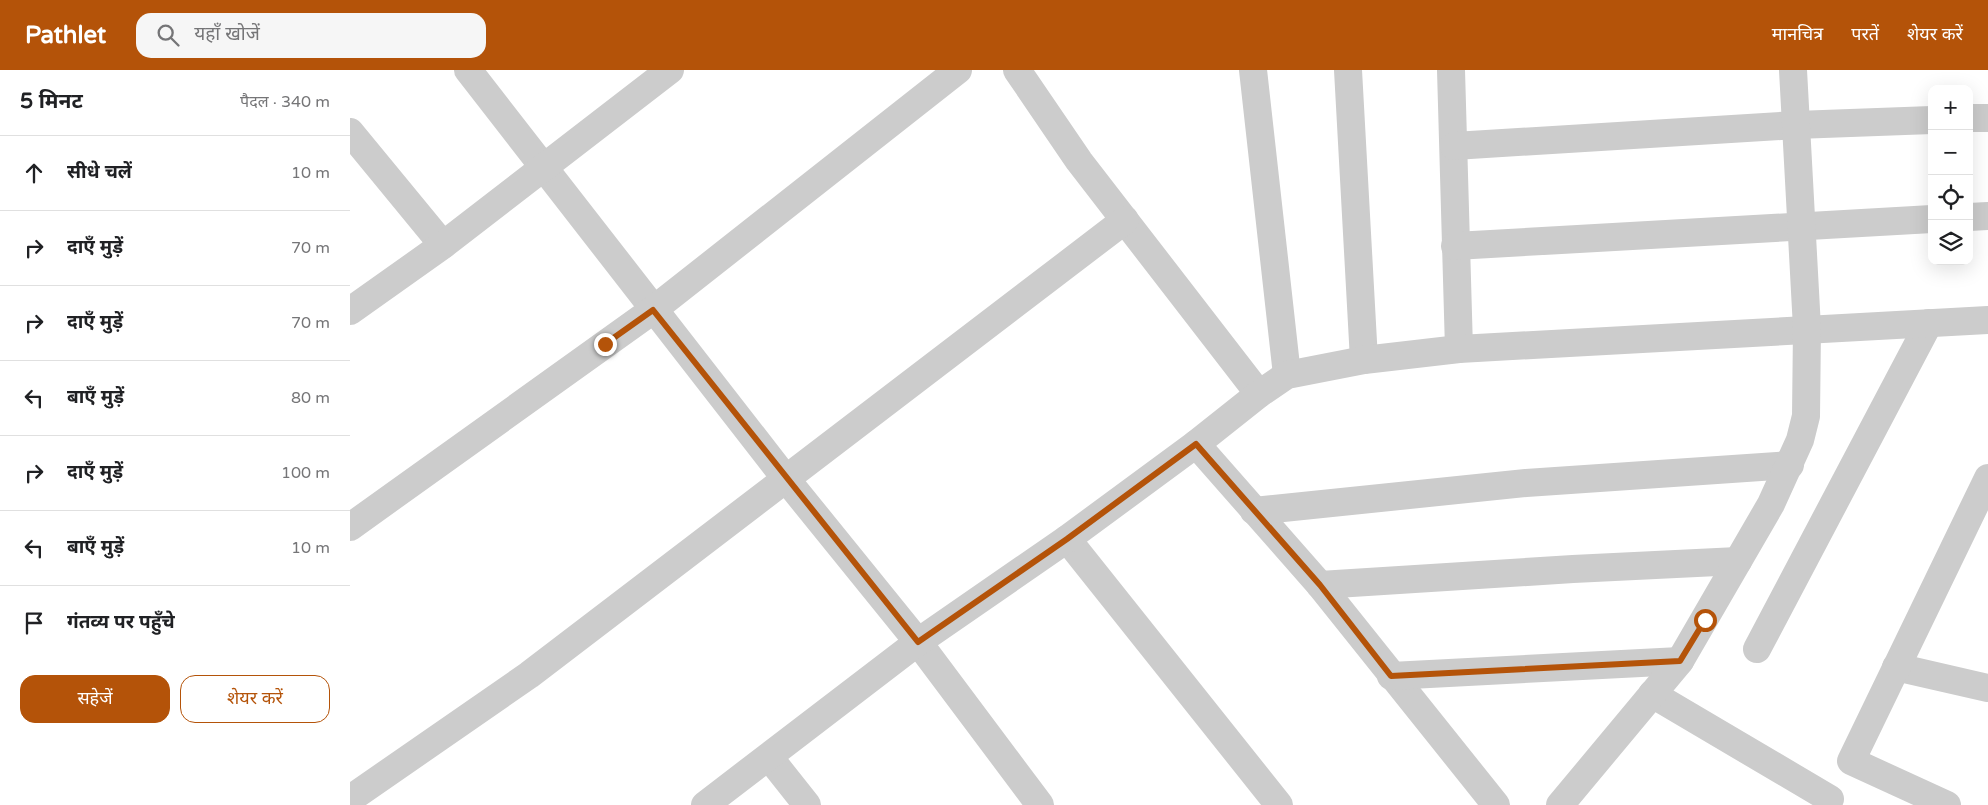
<!DOCTYPE html>
<html lang="hi">
<head>
<meta charset="utf-8">
<style>
	:root { --surface:#fff; --page:#f6f6f6; --text:#202124; --muted:#757577; --line:#e0e0e0; --accent:#b45309 }
	body { margin:0; font-family:"Varela Round","Noto Sans Devanagari",sans-serif; background:var(--page); color:var(--text) }
	.controls { position:absolute; right:15px; top:15px; display:grid; overflow:hidden; border-radius:10px; box-shadow:0 5px 20px #0002 }
	.controls button { width:45px; height:45px; display:grid; place-items:center; padding:0; border:0; border-bottom:1px solid var(--line); background:var(--surface); color:var(--text); font:25px sans-serif }
	.stop { position:absolute; width:15px; height:15px; margin:-11px; border:4px solid #b45309; border-radius:50%; background:#fff }
	.stop.end { background:#b45309; border-color:#fff; box-shadow:0 1px 5px #0008 }
	.list { margin:0; padding:0; list-style:none }
	h2 { display:flex; justify-content:space-between; align-items:center; height:65px; margin:0; padding:0 20px; font-size:21px }
	h2 small { font-size:16px; font-weight:400; color:var(--muted) }
	.list li { display:grid; grid-template-columns:32px 1fr auto; gap:15px; align-items:center; box-sizing:border-box; height:75px; padding:0 20px; border-top:1px solid var(--line) }
	.list b { display:block; font-size:19px; white-space:nowrap }
	.list em { font-size:16px; font-style:normal; color:var(--muted) }
	.actions { display:flex; gap:10px; padding:15px 20px }
	.actions a { flex:1; padding:11px 0; border:1px solid var(--accent); border-radius:15px; text-align:center; font-size:18px; color:var(--accent) }
	.actions .main { background:var(--accent); color:#fff }
	.icon { flex:none; width:28px; height:28px; fill:none; stroke:currentColor; stroke-width:2; stroke-linecap:round; stroke-linejoin:round }
	.map { position:relative; flex:none; width:1638px; height:735px; overflow:hidden }
	header { display:flex; align-items:center; gap:30px; box-sizing:border-box; height:70px; padding:0 25px; background:var(--accent); color:#fff }
	header strong { font-size:24px }
	nav { display:flex; gap:28px; margin-inline-start:auto; font-size:18px }
	.search { width:350px; height:45px; background:var(--page); display:flex; align-items:center; gap:12px; box-sizing:border-box; padding:0 18px; border-radius:15px; color:var(--muted); font-size:19px }
	main { display:flex }
	aside { flex:1; background:var(--surface) }
	.map>svg:first-child { display:block }
	.lines { fill:none; stroke-linecap:round; stroke-linejoin:round }
	.street { stroke:#ccc; stroke-width:28 }
	.route { stroke:#b45309; stroke-width:6 }
</style>
</head>
<body>
<header>
<strong>Pathlet</strong>
<div class="search"><svg class="icon" aria-label="search" viewBox="0 0 24 24"><circle cx="10" cy="10" r="6"/><path d="M15 15l6 6"/></svg>यहाँ खोजें</div>
<nav><a>मानचित्र</a><a>परतें</a><a>शेयर करें</a></nav>
</header>
<main>
<aside>
<h2>5 मिनट<small>पैदल · 340 m</small></h2>
<ul class="list">
<li><svg class="icon" aria-label="ahead" viewBox="0 0 24 24"><path d="M12 20V5M6 11l6-6 6 6"/></svg><div><b>सीधे चलें</b></div><em>10 m</em></li>
<li><svg class="icon" aria-label="right" viewBox="0 0 24 24"><path d="M7 20v-9h11M14 6l5 5-5 5"/></svg><div><b>दाएँ मुड़ें</b></div><em>70 m</em></li>
<li><svg class="icon" aria-label="right" viewBox="0 0 24 24"><path d="M7 20v-9h11M14 6l5 5-5 5"/></svg><div><b>दाएँ मुड़ें</b></div><em>70 m</em></li>
<li><svg class="icon" aria-label="left" viewBox="0 0 24 24"><path d="M17 20v-9H6M10 6l-5 5 5 5"/></svg><div><b>बाएँ मुड़ें</b></div><em>80 m</em></li>
<li><svg class="icon" aria-label="right" viewBox="0 0 24 24"><path d="M7 20v-9h11M14 6l5 5-5 5"/></svg><div><b>दाएँ मुड़ें</b></div><em>100 m</em></li>
<li><svg class="icon" aria-label="left" viewBox="0 0 24 24"><path d="M17 20v-9H6M10 6l-5 5 5 5"/></svg><div><b>बाएँ मुड़ें</b></div><em>10 m</em></li>
<li><svg class="icon" aria-label="arrive" viewBox="0 0 24 24"><path d="M6 21V4h12l-3 4 3 4H6"/></svg><div><b>गंतव्य पर पहुँचे</b></div></li>
</ul>
<div class="actions"><a class="main">सहेजें</a><a>शेयर करें</a></div>
</aside>
<div class="map">
<svg width="1638" height="735" viewBox="0 0 1638 735">
	<rect width="100%" height="100%" fill="#fff"/>
	<g class="lines">
		<!-- street -->
		<g class="street">
			<path d="M 118,0 L 436,409 L 568,572 L 690,735"/>
			<path d="M 667,0 L 729,91 L 909,324"/>
			<path d="M 903,0 L 937,305"/>
			<path d="M 998,0 L 1014,290"/>
			<path d="M 1101,0 L 1109,279"/>
			<path d="M 1619,48 L 1638,48"/>
			<path d="M 0,62 L 93,175"/>
			<path d="M 1104,76 L 1446,55 L 1582,50"/>
			<path d="M 1619,147 L 1638,146"/>
			<path d="M 1105,176 L 1582,149"/>
			<path d="M 0,241 L 93,175 L 320,0"/>
			<path d="M 846,374 L 970,515 L 1146,735"/>
			<path d="M 904,441 L 1176,413 L 1440,395"/>
			<path d="M 0,457 L 303,240 L 608,0"/>
			<path d="M 717,469 L 929,735"/>
			<path d="M 970,515 L 1223,499 L 1388,491"/>
			<path d="M 1407,579 L 1579,253"/>
			<path d="M 1546,597 L 1638,618"/>
			<path d="M 1041,606 L 1330,591"/>
			<path d="M 1302,624 L 1480,729"/>
			<path d="M 419,687 L 457,735"/>
			<path d="M 0,729 L 179,605 L 775,150"/>
			<path d="M 355,735 L 568,572 L 717,469 L 846,374 L 909,324 L 937,305 L 1014,290 L 1109,279 L 1638,250"/>
			<path d="M 1210,735 L 1330,591 L 1421,434 L 1450,370 L 1456,346 L 1457,258 L 1443,0"/>
			<path d="M 1597,735 L 1501,691 L 1638,408"/>
		</g>
	</g>
	<g class="lines">
		<!-- route -->
		<path class="route" d="M 255,274 L 303,240 L 568,572 L 717,469 L 846,374 L 970,515 L 1041,606 L 1330,591 L 1355,550"/>
	</g>
</svg>
<div class="controls">
<button>+</button>
<button>−</button>
<button><svg class="icon" aria-label="locate" viewBox="0 0 24 24"><circle cx="12" cy="12" r="6"/><path d="M12 2v4M12 18v4M2 12h4M18 12h4"/></svg></button>
<button><svg class="icon" aria-label="layers" viewBox="0 0 24 24"><path d="M12 4l9 5-9 5-9-5zM3 14l9 5 9-5"/></svg></button>
</div>
<div class="stop" style="left:1355px;top:550px"></div>
<div class="stop end" style="left:255px;top:274px"></div>
</div>
</main>
</body>
</html>
